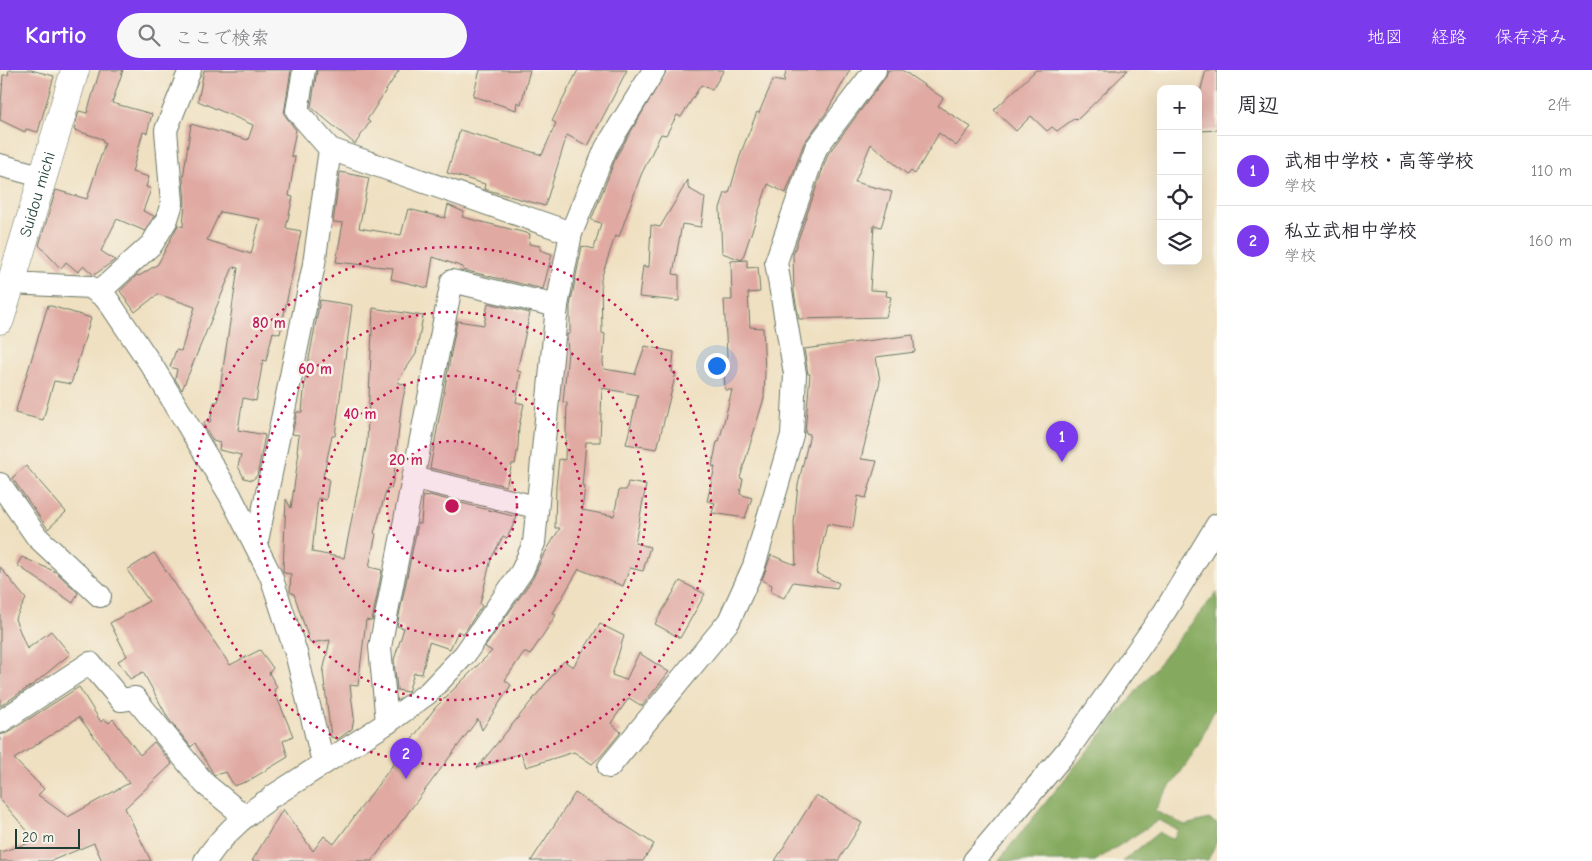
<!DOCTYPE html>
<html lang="ja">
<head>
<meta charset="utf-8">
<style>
	:root { --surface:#fff; --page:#f7f7f7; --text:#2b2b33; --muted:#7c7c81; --line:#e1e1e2; --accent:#7c3aed }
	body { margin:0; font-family:"Comic Neue","Klee One",sans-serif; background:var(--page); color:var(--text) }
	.controls { position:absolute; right:15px; top:15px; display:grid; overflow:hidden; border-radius:10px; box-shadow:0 5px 20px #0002 }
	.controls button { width:45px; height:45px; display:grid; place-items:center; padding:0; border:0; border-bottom:1px solid var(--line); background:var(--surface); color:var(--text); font:25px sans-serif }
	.scale { position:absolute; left:15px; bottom:12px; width:65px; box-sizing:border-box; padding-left:5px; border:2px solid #1f3d34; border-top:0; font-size:14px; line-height:18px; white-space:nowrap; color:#1f3d34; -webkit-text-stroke:4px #f7f3e8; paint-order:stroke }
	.you { position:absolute; left:716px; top:295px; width:18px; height:18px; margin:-12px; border:4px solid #fff; border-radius:50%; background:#1a73e8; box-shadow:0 0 0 8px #1a73e833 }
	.badge { display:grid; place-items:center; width:32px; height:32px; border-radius:50%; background:var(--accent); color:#fff; font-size:16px; font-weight:700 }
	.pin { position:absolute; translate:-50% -41px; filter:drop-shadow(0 1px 2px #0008) }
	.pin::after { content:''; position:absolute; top:26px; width:18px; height:15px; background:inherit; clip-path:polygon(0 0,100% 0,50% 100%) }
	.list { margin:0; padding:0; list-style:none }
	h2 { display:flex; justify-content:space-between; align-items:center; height:65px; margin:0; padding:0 20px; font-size:21px }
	h2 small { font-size:16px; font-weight:400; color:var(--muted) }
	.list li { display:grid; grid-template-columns:32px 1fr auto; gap:15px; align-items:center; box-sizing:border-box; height:70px; padding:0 20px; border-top:1px solid var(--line) }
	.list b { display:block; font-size:19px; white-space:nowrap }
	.list p { margin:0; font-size:16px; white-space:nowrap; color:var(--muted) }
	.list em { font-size:16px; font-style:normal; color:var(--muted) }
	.icon { flex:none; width:28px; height:28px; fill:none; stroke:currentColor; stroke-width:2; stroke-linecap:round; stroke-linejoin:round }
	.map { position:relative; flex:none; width:1217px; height:791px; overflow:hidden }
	header { display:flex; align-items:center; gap:30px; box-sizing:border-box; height:70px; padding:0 25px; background:var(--accent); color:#fff }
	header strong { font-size:24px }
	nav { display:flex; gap:28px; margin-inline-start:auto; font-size:18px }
	.search { width:350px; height:45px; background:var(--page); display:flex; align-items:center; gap:12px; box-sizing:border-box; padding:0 18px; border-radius:28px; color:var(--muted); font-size:19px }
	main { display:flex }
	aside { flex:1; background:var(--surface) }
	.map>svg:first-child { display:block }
	.forest { fill:#85aa5f; stroke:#52744a }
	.building { fill:#e0aaa3; fill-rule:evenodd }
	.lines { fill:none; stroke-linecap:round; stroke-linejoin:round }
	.minor-casing { stroke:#687665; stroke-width:24 }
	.major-casing { stroke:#687665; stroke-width:29 }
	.minor { stroke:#fff; stroke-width:22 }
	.major { stroke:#fff; stroke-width:28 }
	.ring { fill:none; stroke:#c2185b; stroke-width:2.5; stroke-dasharray:2.5 5 }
	.labels { text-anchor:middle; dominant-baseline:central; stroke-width:5; stroke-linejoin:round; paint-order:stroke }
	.street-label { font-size:16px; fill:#1f3d34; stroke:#f7f3e8 }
	.centre { fill:#c2185b; stroke:#f7f3e8; stroke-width:2.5 }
	.ring-label { font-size:15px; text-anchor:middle; font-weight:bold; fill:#c2185b; stroke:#f7f3e8; stroke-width:5; stroke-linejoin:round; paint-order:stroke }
</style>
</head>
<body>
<header>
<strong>Kartio</strong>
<div class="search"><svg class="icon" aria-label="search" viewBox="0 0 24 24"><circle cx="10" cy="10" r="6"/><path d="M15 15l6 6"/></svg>ここで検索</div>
<nav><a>地図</a><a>経路</a><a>保存済み</a></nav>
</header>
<main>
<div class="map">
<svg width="1217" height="791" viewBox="0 0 1217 791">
	<rect width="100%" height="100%" fill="#f7f3e8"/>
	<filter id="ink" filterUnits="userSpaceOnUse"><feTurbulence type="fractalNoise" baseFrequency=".02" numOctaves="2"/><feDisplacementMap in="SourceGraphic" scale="10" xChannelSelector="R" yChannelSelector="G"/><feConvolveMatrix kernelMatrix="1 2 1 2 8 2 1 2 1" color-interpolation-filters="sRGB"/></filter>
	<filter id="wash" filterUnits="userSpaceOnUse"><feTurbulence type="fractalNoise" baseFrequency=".0096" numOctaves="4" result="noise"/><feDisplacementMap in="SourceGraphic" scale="20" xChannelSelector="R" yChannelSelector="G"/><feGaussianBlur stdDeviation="1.12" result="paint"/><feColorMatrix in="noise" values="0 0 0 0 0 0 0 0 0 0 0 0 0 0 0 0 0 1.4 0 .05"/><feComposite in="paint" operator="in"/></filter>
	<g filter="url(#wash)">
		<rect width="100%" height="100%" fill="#efe0c1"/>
		<!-- forest -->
		<path class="forest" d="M 1217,522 L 1217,637 C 1207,651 1204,667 1194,682 C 1182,703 1166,719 1155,741 L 1185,755 L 1209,749 L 1217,754 L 1217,771 L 1208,790 L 1123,791 L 1159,762 L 1173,770 L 1178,760 L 1159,750 L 1095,791 L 998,791 Z"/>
		<g id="blocks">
			<!-- building -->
			<g class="building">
				<path d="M 9,0 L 31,0 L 54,6 L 38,62 L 26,59 L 25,62 L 0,50 L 3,5 L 8,5 Z"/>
				<path d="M 100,0 L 123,0 L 112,33 L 152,44 L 147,63 L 143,62 L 132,102 L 149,107 L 146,117 L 151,119 L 143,141 L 154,146 L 145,161 L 117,149 L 101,181 L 115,190 L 94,205 L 84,196 L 78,202 L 66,192 L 61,199 L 39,175 L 56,120 L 87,129 L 105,73 L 102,72 L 103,69 L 74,60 L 79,41 L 87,43 Z"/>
				<path d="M 204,0 L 291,0 L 284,44 L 296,60 L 291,86 L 295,87 L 289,126 L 293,127 L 286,158 L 301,161 L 280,264 L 273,262 L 266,291 L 263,290 L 256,331 L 243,328 L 238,360 L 265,365 L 257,406 L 252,410 L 244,408 L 238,396 L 241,385 L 219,380 L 220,373 L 213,371 L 204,356 L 205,351 L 210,352 L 214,332 L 218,332 L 238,198 L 233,197 L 182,320 L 175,309 L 177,299 L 170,297 L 176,280 L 181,281 L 195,237 L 158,224 L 135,242 L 120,221 L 137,205 L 139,206 L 158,194 L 178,155 L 183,157 L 185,132 L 183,108 L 191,54 L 248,70 L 253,55 L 198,31 ZM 220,142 L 260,149 L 251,184 L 207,170 Z"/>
				<path d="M 317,0 L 399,0 L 367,50 L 370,52 L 355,74 L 311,37 Z"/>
				<path d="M 480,0 L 530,0 L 521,34 L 517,32 L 516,40 L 473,26 Z"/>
				<path d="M 578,0 L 627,0 L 588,76 L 567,65 L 545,136 L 484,119 L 485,114 L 447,103 L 460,60 L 542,85 L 556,53 L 552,51 Z"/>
				<path d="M 667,0 L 724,0 L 712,20 L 701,15 L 681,47 L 677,45 L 666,65 L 661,64 L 641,105 L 619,167 L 615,166 L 601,209 L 602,263 L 605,264 L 603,292 L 604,299 L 635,304 L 645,276 L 674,282 L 672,302 L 676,303 L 657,379 L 626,374 L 638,325 L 602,318 L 600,372 L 586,372 L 582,416 L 585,416 L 582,440 L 614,446 L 619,420 L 626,420 L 628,412 L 646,415 L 635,473 L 650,477 L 643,501 L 630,498 L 623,516 L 579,499 L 553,543 L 556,545 L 530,585 L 524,582 L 505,610 L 511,615 L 482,660 L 478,649 L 372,791 L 252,791 L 283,739 L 313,781 L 324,766 L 334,774 L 435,638 L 492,581 L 485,577 L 533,508 L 542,488 L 560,458 L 555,458 L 556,416 L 559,389 L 565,390 L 567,333 L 563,332 L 568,282 L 567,268 L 567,264 L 570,264 L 570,236 L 582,176 L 594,179 L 601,153 L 591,150 L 604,118 L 616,87 Z"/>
				<path d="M 786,0 L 850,0 L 826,43 L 804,73 L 786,123 L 768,114 L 742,190 L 722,183 L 720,138 L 725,123 L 729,123 L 742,80 L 757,42 L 759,43 L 773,10 L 784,12 Z"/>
				<path d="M 888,0 L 902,0 L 943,28 L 938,36 L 971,57 L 956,76 L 939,63 L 915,104 L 911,101 L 908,105 L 871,74 L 855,112 L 892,122 L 881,157 L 874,155 L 870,220 L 887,221 L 886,226 L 891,227 L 886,247 L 799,249 L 794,222 L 793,184 L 828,84 L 885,8 Z"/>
				<path d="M 1036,0 L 1128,0 L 1077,50 L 1075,48 L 1057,61 L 1052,57 L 1047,61 L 1031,46 L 1016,61 L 994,40 Z"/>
				<path d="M 1206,0 L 1217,0 L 1217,60 L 1201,61 L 1199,26 Z"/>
				<path d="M 340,102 L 369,108 L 359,158 L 401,165 L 408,139 L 445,148 L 448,135 L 464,142 L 462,147 L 530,164 L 529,174 L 540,176 L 540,180 L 552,184 L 543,219 L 463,200 L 463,197 L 433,187 L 428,218 L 391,209 L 393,198 L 336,192 L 343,153 L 333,152 Z"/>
				<path d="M 688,110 L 688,118 L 705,128 L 701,157 L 682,154 L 673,204 L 679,205 L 679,231 L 639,227 L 643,196 L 649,197 L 651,155 L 660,157 Z"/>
				<path d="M 747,190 L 747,198 L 758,197 L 760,222 L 748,223 L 750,257 L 763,258 L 765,302 L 764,328 L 740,408 L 743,409 L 740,424 L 752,428 L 745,448 L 712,443 L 715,433 L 707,431 L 715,397 L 712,396 L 717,372 L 719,372 L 732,320 L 725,320 L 724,303 L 728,303 L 724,230 L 732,230 L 731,191 Z"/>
				<path d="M 320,230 L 352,235 L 335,366 L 332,366 L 323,407 L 329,409 L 326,430 L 318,428 L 312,482 L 344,488 L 367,372 L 373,238 L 423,246 L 416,284 L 397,312 L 406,315 L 401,338 L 394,407 L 391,419 L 387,418 L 374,463 L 376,464 L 369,497 L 382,500 L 372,551 L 366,550 L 358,616 L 350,615 L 354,648 L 352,659 L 338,669 L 331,667 L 323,602 L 330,570 L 310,573 L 294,524 L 290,522 L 291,504 L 284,503 L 283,500 L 286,429 L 291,438 L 299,382 L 297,382 L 299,365 L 292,364 L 297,342 L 302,342 L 305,310 Z"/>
				<path d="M 488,233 L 530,243 L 517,301 L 521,302 L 516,332 L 524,334 L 519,356 L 518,377 L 515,394 L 512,394 L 506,416 L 430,398 L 457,251 L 484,255 Z"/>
				<path d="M 48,235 L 91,248 L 71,314 L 54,311 L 43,350 L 15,343 Z"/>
				<path d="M 913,265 L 915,282 L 876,287 L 880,311 L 861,389 L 877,391 L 866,428 L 858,426 L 853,458 L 827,454 L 816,503 L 839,513 L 837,518 L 793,512 L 784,528 L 771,522 L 772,515 L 762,510 L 771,485 L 796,495 L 794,453 L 798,415 L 810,364 L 805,363 L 810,304 L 808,304 L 804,279 Z"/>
				<path d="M 26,396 L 66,442 L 48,459 L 12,408 Z"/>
				<path d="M 429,425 L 517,447 L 507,468 L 503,466 L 491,489 L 480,534 L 482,536 L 463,564 L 458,561 L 450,579 L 429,572 L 422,604 L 414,603 L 408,622 L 397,620 L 394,590 L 404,558 L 397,556 L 418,453 L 421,454 L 423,426 L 428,427 Z"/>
				<path d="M 154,483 L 230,595 L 260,580 L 273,598 L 269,603 L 277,617 L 274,620 L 293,666 L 283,671 L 288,687 L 248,711 L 234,716 L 226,702 L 214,705 L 195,673 L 191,677 L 168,648 L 143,602 L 130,609 L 118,591 L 127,586 L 110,553 L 149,531 L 127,500 Z"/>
				<path d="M 22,487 L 56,502 L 78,523 L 73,533 L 17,495 Z"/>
				<path d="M 0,497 L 26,529 L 15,549 L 27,579 L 51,561 L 70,584 L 35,613 L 0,636 Z"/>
				<path d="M 680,511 L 705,524 L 680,568 L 655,554 Z"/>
				<path d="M 600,554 L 624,566 L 612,605 L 626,610 L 639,583 L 669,602 L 642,636 L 629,628 L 611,653 L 621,662 L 601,686 L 592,694 L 574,682 L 526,697 L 521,683 L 477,698 L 564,591 L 573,597 Z"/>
				<path d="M 79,617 L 101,652 L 104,649 L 109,653 L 113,649 L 140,685 L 154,672 L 172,694 L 125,738 L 151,791 L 102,791 L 94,773 L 51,791 L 0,791 L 0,782 L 36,771 L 0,729 L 0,665 L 7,663 ZM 79,647 L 129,713 L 68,747 L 38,725 L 44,719 L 14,689 Z"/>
				<path d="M 575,723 L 654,774 L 643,791 L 531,791 Z"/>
				<path d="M 816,725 L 862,753 L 838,791 L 775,791 Z"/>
			</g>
		</g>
	</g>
	<g filter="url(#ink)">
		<use href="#blocks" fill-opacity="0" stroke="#687665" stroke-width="1"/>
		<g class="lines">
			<!-- minor casing -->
			<g class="minor-casing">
				<g id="minor">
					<path d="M 330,79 L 571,163"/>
					<path d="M 0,95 L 44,107"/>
					<path d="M 11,213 L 90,217 L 107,229 L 154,299 L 230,425 L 271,506 L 296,583 L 323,692"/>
					<path d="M 99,222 L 152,174 L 167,149 L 172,133 L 166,60 L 190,0"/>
					<path d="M 414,408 L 536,437"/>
					<path d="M 0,414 L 37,467 L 100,526"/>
					<path d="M 256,476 L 314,194 L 330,79 L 297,41 L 304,0"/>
					<path d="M 0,652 L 90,593 L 121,630 L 135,628 L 205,714 L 244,746"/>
					<path d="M 387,653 L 380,577 L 452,211 L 557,236"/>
					<path d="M 609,697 L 729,551 L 754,496 L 792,365 L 795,304 L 776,192 L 816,78 L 875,0"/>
					<path d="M 273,726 L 387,653 L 428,623 L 465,584 L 522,501 L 534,473 L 557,236 L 571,163 L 606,78 L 654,0"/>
					<path d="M 205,791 C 221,767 241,748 265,732"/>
					<path d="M 974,791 L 1070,677 L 1165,541 L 1217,455"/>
				</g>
			</g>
			<!-- major casing -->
			<g class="major-casing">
				<g id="major">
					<path id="s1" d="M 0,250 L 75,0"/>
				</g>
			</g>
			<!-- minor -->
			<use href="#minor" class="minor"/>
			<!-- major -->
			<use href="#major" class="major"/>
		</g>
	</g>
	<!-- distance rings -->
	<circle cx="452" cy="436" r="65" fill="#c2185b" fill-opacity=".12"/>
	<g class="ring">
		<circle cx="452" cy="436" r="65"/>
		<circle cx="452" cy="436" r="130"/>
		<circle cx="452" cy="436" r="194"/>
		<circle cx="452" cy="436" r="259"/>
	</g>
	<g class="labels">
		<!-- street labels -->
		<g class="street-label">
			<text stroke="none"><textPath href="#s1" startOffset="131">Suidou michi</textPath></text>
		</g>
	</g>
	<circle cx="452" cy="436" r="8" class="centre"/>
	<g class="ring-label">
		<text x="269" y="258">80 m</text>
		<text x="315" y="304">60 m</text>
		<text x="360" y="349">40 m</text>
		<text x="406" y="395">20 m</text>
	</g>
</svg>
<div class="controls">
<button>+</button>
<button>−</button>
<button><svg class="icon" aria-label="locate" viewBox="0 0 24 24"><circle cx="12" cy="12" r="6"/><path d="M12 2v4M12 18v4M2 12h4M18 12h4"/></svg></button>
<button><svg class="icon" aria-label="layers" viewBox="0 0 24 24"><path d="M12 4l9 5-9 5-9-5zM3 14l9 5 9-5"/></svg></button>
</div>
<div class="scale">20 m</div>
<div class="you"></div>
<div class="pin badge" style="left:1062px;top:392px">1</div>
<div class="pin badge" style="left:406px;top:709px">2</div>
</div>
<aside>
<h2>周辺<small>2件</small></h2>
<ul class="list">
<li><span class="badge">1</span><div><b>武相中学校・高等学校</b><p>学校</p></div><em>110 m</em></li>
<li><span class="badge">2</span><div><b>私立武相中学校</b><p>学校</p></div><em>160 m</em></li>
</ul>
</aside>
</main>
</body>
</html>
